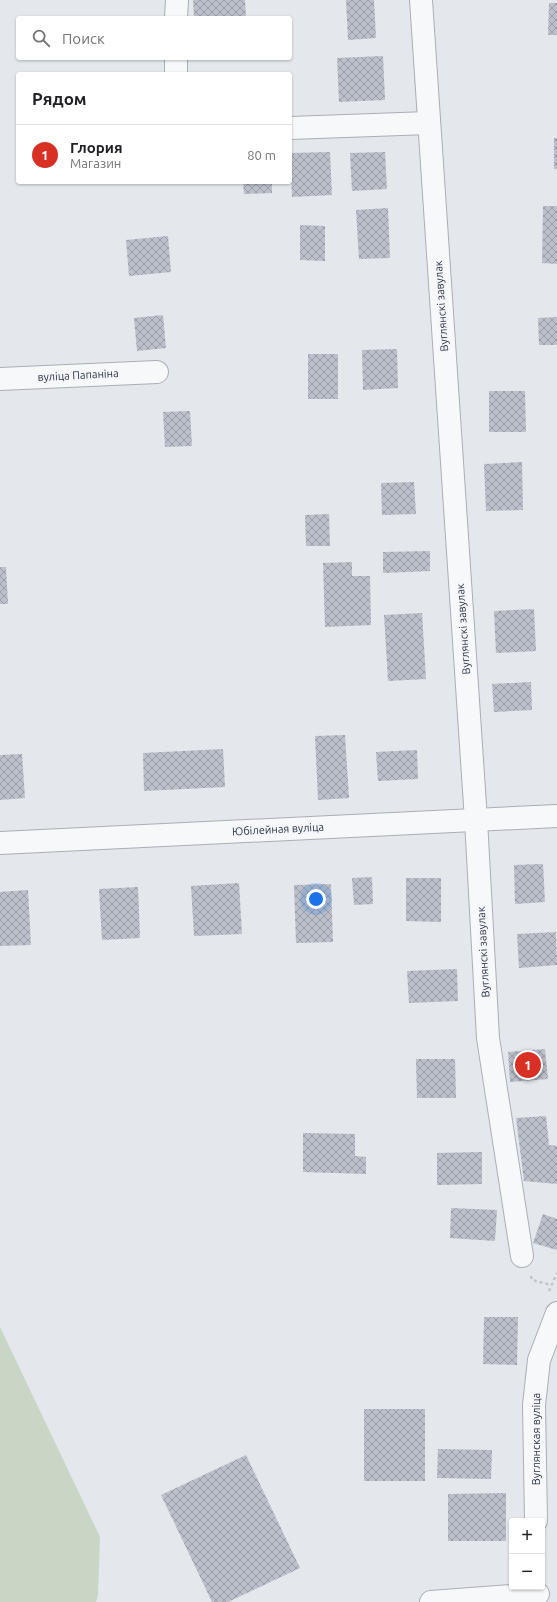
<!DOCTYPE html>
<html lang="ru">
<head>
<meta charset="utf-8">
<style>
	:root { --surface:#fff; --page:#f2f2f2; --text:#202124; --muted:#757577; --line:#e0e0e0; --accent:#d93025 }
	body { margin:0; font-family:Ubuntu,sans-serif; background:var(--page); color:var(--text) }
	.controls { position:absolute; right:12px; bottom:12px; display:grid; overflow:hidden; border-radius:4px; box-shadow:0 1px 3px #0004 }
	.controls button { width:36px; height:36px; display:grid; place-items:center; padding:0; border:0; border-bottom:1px solid var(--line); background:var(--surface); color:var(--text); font:20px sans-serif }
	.you { position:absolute; left:316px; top:899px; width:14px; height:14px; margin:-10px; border:3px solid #fff; border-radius:50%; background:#1a73e8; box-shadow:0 0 0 6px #1a73e833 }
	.badge { display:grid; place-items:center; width:26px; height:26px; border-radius:50%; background:var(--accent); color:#fff; font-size:13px; font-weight:700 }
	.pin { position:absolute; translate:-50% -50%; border:2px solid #fff; box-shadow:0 1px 4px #0006 }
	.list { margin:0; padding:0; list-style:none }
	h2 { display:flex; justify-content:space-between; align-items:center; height:52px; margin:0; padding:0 16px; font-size:17px }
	h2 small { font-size:13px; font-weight:400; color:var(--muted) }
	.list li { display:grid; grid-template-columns:26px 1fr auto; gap:12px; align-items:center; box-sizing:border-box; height:60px; padding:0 16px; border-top:1px solid var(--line) }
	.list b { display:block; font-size:15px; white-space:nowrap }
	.list p { margin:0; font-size:13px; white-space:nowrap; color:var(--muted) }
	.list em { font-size:13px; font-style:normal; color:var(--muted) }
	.icon { flex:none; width:22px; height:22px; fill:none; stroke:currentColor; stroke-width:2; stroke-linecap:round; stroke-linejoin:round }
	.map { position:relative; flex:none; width:557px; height:1602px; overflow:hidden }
	.search { position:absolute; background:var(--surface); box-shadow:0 1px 3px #0004; left:16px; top:16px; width:276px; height:44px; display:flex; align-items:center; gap:10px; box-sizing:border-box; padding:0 14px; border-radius:4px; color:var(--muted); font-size:15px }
	.panel { position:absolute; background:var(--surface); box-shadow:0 1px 3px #0004; left:16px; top:72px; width:276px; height:112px; border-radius:4px }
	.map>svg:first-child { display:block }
	.garden { fill:#c9d6c5 }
	.building { fill:url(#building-cross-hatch) }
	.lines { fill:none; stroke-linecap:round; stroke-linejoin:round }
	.minor-casing { stroke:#a9aeb7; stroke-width:24 }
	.path { stroke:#c2c5cb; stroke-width:2.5; stroke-dasharray:3 3; stroke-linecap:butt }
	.minor { stroke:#f7f8fa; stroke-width:22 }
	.labels { text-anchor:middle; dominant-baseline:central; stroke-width:4; stroke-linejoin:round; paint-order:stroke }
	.street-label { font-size:11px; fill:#2b3445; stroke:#f4f6f9 }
</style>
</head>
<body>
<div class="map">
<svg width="557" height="1602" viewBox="0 0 557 1602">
	<defs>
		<pattern id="building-cross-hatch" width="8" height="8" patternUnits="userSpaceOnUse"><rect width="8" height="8" fill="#bbc0ca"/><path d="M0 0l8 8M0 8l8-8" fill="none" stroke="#989da6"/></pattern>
	</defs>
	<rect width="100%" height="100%" fill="#e4e7ec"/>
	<!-- garden -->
	<path class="garden" d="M 0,1327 L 100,1537 L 98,1595 L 96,1602 L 0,1602 Z"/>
	<!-- building -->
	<g class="building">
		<path d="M 193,0 L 245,0 L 246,18 L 194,18 Z"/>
		<path d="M 346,0 L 374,0 L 376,38 L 348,40 Z"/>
		<path d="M 549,3 L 557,3 L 557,35 L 548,35 Z"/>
		<path d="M 383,56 L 385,100 L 339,102 L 337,58 Z"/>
		<rect x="554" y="138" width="3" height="31"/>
		<path d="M 330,152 L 332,195 L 292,197 L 290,153 Z"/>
		<path d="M 385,152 L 387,189 L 352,191 L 350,153 Z"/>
		<path d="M 243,182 L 272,182 L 272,193 L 244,194 Z"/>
		<path d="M 543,206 L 557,206 L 557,264 L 542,263 Z"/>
		<path d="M 388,208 L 390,258 L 359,259 L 356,210 Z"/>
		<path d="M 300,225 L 325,226 L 325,261 L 300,260 Z"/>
		<path d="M 168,236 L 171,272 L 129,276 L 126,240 Z"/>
		<path d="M 163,315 L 166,348 L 137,351 L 134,318 Z"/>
		<path d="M 557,317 L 557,345 L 539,345 L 538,318 Z"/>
		<path d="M 397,349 L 398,388 L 363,390 L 362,350 Z"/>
		<rect x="308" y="354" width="30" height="45"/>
		<path d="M 489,391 L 525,391 L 526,432 L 489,432 Z"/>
		<path d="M 190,411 L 192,446 L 165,447 L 163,412 Z"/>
		<path d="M 522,462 L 523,510 L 486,511 L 484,464 Z"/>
		<path d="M 414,482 L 416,514 L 382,515 L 381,483 Z"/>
		<path d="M 329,514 L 330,546 L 306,546 L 305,515 Z"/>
		<path d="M 430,551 L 430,571 L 383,573 L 383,552 Z"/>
		<path d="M 352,562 L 352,576 L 370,576 L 371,625 L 325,627 L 323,563 Z"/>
		<path d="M 0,567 L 6,567 L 8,604 L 0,604 Z"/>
		<path d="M 534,609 L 536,651 L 496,653 L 494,611 Z"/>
		<path d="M 422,613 L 426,679 L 388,681 L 384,615 Z"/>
		<path d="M 531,682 L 532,710 L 494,712 L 492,684 Z"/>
		<path d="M 345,735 L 349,798 L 318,800 L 315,736 Z"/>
		<path d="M 223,749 L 225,787 L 144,791 L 143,753 Z"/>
		<path d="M 417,750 L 418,779 L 378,781 L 376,752 Z"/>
		<path d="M 22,754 L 25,798 L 0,800 L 0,755 Z"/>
		<path d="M 543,864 L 545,902 L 515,904 L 514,865 Z"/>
		<path d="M 372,877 L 373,904 L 354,905 L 352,878 Z"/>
		<path d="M 406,878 L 441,878 L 441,922 L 406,921 Z"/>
		<path d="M 239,883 L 242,934 L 194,936 L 191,886 Z"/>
		<path d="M 331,884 L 333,942 L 296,943 L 294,885 Z"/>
		<path d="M 138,887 L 140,938 L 102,940 L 99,889 Z"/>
		<path d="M 28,890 L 31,945 L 0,946 L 0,892 Z"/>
		<path d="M 556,932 L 557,965 L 519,968 L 517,934 Z"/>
		<path d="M 457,969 L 458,1001 L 409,1003 L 407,971 Z"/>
		<path d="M 545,1049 L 548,1079 L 510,1082 L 508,1052 Z"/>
		<path d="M 416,1059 L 455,1059 L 456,1098 L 417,1098 Z"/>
		<path d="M 546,1116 L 549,1145 L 557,1146 L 557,1184 L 524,1181 L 516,1118 Z"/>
		<path d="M 303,1133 L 355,1134 L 355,1156 L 366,1157 L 366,1174 L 303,1172 Z"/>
		<path d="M 482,1152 L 482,1184 L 437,1185 L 437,1153 Z"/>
		<path d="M 451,1208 L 497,1210 L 495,1241 L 450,1238 Z"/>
		<path d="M 543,1214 L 557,1219 L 557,1250 L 533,1243 Z"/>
		<path d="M 484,1317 L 518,1317 L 517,1365 L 483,1364 Z"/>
		<rect x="364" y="1409" width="61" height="72"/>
		<path d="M 438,1449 L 492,1450 L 491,1479 L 437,1478 Z"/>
		<path d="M 246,1455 L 300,1568 L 228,1602 L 212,1602 L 161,1495 Z"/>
		<path d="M 506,1493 L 506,1541 L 448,1541 L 448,1494 Z"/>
	</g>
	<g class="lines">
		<!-- minor casing -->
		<g class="minor-casing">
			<g id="minor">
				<path d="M 421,0 L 476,820 L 488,1038 L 522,1256"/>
				<path d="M 176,18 L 177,0"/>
				<path d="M 176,74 L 176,58"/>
				<path d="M 290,128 L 429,123"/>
				<path d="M 0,379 L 157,372"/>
				<path d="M 0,843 L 557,816"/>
				<path d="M 536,1521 L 534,1405 L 539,1360 L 557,1313"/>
				<path d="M 431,1602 L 538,1594"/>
			</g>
		</g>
		<!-- path -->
		<g class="path">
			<path d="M 531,1276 L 532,1280 L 551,1285"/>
			<path d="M 549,1291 L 557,1273"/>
		</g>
		<!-- minor -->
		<use href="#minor" class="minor"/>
	</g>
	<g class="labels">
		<!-- street labels -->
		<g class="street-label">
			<text transform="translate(441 306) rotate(-94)">Вуглянскі завулак</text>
			<text transform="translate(78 375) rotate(-3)">вуліца Папаніна</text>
			<text transform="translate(463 629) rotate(-94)">Вуглянскі завулак</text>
			<text transform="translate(278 829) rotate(-3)">Юбілейная вуліца</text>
			<text transform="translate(483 952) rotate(-93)">Вуглянскі завулак</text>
			<text transform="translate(536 1439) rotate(-90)">Вуглянская вуліца</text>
		</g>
	</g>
</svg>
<div class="controls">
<button>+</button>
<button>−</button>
</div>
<div class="you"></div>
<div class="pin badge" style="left:528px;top:1065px">1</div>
<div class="search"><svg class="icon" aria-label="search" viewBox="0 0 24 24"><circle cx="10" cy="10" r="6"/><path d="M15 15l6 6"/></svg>Поиск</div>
<section class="panel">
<h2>Рядом<small></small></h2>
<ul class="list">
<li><span class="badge">1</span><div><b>Глория</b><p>Магазин</p></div><em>80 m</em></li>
</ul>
</section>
</div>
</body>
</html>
